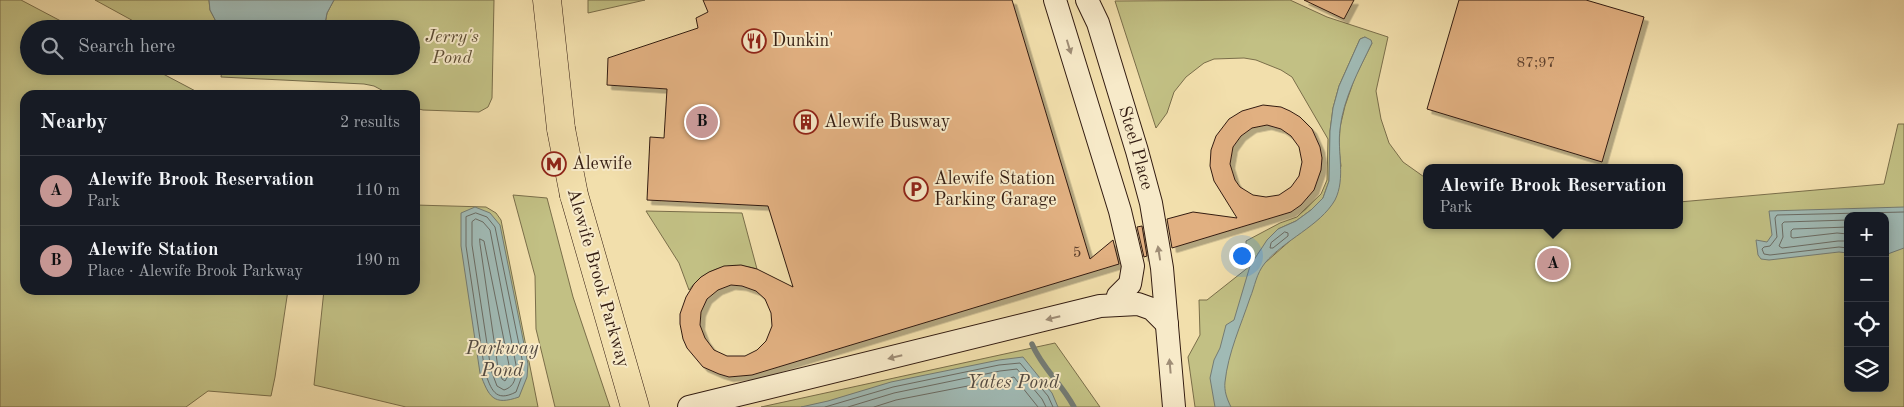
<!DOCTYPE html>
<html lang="en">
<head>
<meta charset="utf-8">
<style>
	:root { --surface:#171b24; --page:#242831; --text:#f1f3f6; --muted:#9ea1a6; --line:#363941; --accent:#c59692 }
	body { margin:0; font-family:"Old Standard TT",serif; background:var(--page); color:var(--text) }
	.controls { position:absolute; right:15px; bottom:15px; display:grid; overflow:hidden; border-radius:10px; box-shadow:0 2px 12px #0003 }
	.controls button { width:45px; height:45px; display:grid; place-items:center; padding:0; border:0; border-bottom:1px solid var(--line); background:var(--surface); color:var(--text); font:25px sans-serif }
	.you { position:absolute; left:1241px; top:255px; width:18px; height:18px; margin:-12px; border:4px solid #fff; border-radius:50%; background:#1a73e8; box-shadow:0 0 0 8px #1a73e833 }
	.badge { display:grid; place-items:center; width:32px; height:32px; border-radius:50%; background:var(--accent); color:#111; font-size:16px; font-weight:700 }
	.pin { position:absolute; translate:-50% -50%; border:2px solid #fff; box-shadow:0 1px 5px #0006 }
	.popup { position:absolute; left:1423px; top:164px; width:260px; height:65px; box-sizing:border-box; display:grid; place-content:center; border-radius:10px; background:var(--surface); filter:drop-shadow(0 1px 4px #0005); font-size:16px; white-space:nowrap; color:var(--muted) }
	.popup b { font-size:19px; color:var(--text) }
	.popup::after { content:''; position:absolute; left:50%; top:100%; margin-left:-10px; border:10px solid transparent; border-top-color:var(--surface) }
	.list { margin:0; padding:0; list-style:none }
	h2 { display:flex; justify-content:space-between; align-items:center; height:65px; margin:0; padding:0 20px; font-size:21px }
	h2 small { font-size:16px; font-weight:400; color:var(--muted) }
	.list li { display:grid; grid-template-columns:32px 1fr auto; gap:15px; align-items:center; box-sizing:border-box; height:70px; padding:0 20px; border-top:1px solid var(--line) }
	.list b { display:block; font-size:19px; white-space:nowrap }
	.list p { margin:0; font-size:16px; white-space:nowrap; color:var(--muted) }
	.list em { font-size:16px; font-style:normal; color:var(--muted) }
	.icon { flex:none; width:28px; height:28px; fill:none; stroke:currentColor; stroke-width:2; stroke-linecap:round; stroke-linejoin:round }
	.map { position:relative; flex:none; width:1904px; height:407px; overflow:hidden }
	.search { position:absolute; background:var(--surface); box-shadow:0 2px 12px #0003; left:20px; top:20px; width:400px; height:55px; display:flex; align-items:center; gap:12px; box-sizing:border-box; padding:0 18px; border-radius:28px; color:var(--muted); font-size:19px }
	.panel { position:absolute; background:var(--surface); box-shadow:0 2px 12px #0003; left:20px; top:90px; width:400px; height:205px; border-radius:15px }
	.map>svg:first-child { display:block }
	.green { fill:#c2c084; stroke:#7a6e4a; fill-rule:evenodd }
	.water { fill:#a0bab5; stroke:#747b73 }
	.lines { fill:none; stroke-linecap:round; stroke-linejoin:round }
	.shore { stroke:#6a6b63; stroke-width:1 }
	.stream { stroke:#747b73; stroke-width:5.5 }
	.building { fill:#e1b081; stroke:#331c11; fill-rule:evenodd; filter:url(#shadow) }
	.secondary-casing { stroke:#331c11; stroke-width:24 }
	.highway-casing { stroke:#331c11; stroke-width:29 }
	.secondary { stroke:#f7eac9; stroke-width:22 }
	.highway { stroke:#f2dfac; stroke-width:28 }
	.highway-bridge-casing { stroke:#331c11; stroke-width:29; stroke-linecap:butt }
	.highway-bridge { stroke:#f2dfac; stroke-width:28 }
	.oneway { fill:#9f8d76 }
	.labels { text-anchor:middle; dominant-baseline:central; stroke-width:4; stroke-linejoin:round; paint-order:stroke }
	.number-label { font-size:15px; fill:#5e412d }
	.park-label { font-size:18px; font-style:italic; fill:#5e4d34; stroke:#f7eac9 }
	.poi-label { font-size:18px; fill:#331c11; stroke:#f7eac9; text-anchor:start }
	.street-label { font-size:18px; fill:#331c11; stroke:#f7eac9 }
	.water-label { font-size:19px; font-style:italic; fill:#544b42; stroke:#f7eac9 }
</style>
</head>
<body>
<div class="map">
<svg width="1904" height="407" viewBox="0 0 1904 407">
	<defs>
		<filter id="shadow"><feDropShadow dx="4.5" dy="4.5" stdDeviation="0" flood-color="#0004"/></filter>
	</defs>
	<rect width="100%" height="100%" fill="#f2dfac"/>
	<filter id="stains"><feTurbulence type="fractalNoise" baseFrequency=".004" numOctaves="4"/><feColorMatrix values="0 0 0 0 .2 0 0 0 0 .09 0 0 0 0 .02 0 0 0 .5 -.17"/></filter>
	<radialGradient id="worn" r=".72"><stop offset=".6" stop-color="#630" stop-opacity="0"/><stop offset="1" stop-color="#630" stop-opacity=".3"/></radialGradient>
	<!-- green -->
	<g class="green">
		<path d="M 0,0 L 21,0 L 76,29 L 29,29 L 29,66 L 148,66 L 203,95 L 25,95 L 25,290 L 288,290 L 275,377 L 271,396 L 208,391 L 186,407 L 0,407 Z"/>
		<path d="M 95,0 L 209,0 L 210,10 L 220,29 L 148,29 Z"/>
		<path d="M 334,0 L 494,0 L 492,98 L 488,107 L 479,112 L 423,110 L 415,108 L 415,95 L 391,95 L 374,86 L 364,84 L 221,77 L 222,69 L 218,66 L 411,66 L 411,29 L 324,29 L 327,13 Z"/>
		<path d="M 588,0 L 645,0 L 588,13 Z"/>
		<path d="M 1290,0 L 1327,17 L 1388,37 L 1376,91 L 1381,119 L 1389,143 L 1403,162 L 1427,179 L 1427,225 L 1679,225 L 1679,202 L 1884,184 L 1898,124 L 1904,124 L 1904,407 L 1195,407 L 1188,357 L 1200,335 L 1199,300 L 1207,300 L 1250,266 L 1246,250 L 1246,241 L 1280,223 L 1297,217 L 1321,194 L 1327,180 L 1328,139 L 1292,77 L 1281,70 L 1256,60 L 1244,58 L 1214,59 L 1204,63 L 1186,77 L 1174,92 L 1167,113 L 1156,128 L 1115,1 ZM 1365,37 L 1372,43 L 1355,77 L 1345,106 L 1340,127 L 1339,149 L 1341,166 L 1322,216 L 1292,239 L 1266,262 L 1251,266 L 1259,252 L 1278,229 L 1296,221 L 1311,210 L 1323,198 L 1329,181 L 1330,131 L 1333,108 L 1339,86 L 1360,39 ZM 1848,216 L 1885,216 L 1885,388 L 1848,388 Z"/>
		<path d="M 513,195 L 547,198 L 573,297 L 610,407 L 555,407 L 536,329 L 535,276 Z"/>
		<path d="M 415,205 L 486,207 L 496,213 L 501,220 L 538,407 L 406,407 L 314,385 L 324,290 L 415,290 Z"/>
		<path d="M 646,211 L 742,213 L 757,269 C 730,261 706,268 689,290 L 679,263 Z"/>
		<path d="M 1055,343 L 1100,407 L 761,407 Z"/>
	</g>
	<!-- water -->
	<g class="water">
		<path d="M 209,0 L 334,0 L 327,13 L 324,29 L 220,29 L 210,10 Z"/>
		<path d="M 1365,37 L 1371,40 L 1372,43 C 1359,70 1343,99 1340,129 C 1337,152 1346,178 1335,200 C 1320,226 1284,240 1265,263 C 1256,274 1255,286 1250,298 C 1241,325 1228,353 1225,382 C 1224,391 1227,399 1231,407 L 1215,407 L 1210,378 L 1214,360 L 1220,348 L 1226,325 L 1234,320 L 1250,266 L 1267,240 L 1278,229 L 1296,221 L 1311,210 L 1323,198 L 1329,181 L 1330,131 L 1333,108 L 1339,86 L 1360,39 Z"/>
		<path d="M 475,207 L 490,213 L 500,225 L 528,364 L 527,377 L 519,397 C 493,406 489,397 480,373 L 461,246 L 461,213 Z"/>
		<path d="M 1904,207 L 1904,248 L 1885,255 L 1885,216 L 1848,216 L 1848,253 L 1839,252 L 1769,260 L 1761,259 L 1758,255 L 1756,240 L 1767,242 L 1772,235 L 1769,211 Z"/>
		<path d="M 1023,357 L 1052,393 L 1058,407 L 801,407 L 828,401 L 891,382 L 999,360 Z"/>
	</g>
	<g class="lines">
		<!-- shore -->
		<g class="shore">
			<path d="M 476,213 L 487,217 L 495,227 L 523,364 L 522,376 L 516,392 C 495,403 491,389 485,372 L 466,246 L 466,217 Z"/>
			<path d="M 476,219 L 483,222 L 490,230 L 516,365 C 516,376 516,386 504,390 L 497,386 L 491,370 L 472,245 L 472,222 Z"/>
			<path d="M 1848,220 L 1784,222 L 1782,224 L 1783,237 L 1779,246 L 1782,248 L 1838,241 L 1848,241"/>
			<path d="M 1848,227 L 1793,229 L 1791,231 L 1791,237 L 1793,238 L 1837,233 L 1848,234"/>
			<path d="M 1285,232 L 1288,233 L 1288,236 L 1273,248 L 1270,248 L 1271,243 Z"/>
			<path d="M 480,239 L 484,241 L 509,365 L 509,374 L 505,381 L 502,379 L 498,368 L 480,244 Z"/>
			<path d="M 1848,248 L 1839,247 L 1770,255 L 1764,254 L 1762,249 L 1764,247 L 1770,246 L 1777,237 L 1775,218 L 1777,215 L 1904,212"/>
			<path d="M 825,407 L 893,387 L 999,365 L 1020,363 L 1048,396 L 1053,407"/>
			<path d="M 848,407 L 894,393 L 1000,371 L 1017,369 L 1042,399 L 1046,407"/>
			<path d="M 874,407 L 896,400 L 1014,377 L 1038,407"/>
		</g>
		<!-- stream -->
		<path class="stream" d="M 1032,344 C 1042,368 1062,384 1074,407"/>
	</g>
	<!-- building -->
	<g class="building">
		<path d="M 703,0 L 1012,0 L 1090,259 L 1113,240 L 1119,264 L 752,375 L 729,377 L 719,374 L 703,367 L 687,348 L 683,339 L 680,324 L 680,314 L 686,297 L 694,284 L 701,277 L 709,272 L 724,266 L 741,265 L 757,269 L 793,287 L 768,206 L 647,200 L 650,137 L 664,138 L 667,89 L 607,85 L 608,58 L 698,28 L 696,18 L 708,12 ZM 731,285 L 742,286 L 756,291 L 765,299 L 771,313 L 772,326 L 766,341 L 757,350 L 745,356 L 727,356 L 714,350 L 705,338 L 700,325 L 701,312 L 707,299 L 718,290 Z"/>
		<path d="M 1304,0 L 1354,0 L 1344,19 Z"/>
		<path d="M 1459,0 L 1586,0 L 1644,17 L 1602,162 L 1427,109 Z"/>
		<path d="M 1263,105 L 1281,107 L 1290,111 L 1300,117 L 1312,129 L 1320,147 L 1322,158 L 1321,170 L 1314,190 L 1301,205 L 1291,212 L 1172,248 L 1167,219 L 1193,212 L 1237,218 L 1214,181 L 1210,166 L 1211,150 L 1216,136 L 1229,119 L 1242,111 ZM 1267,125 L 1281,129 L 1291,136 L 1299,147 L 1302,162 L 1299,176 L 1291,187 L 1279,195 L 1266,197 L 1253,195 L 1240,187 L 1235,180 L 1230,164 L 1233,147 L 1241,136 L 1252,128 Z"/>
		<path d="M 1142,226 L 1147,256 L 1144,257 L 1137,227 Z"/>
	</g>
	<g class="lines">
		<!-- secondary casing -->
		<g class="secondary-casing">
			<g id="secondary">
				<path d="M 1055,0 L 1120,211 L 1133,266 L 1130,284 L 1118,296"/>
				<path id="s1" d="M 1087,0 L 1098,23 L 1137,151 L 1151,203 L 1162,268 L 1174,407"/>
				<path d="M 689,407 L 1100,306 L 1138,304 L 1152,309 L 1167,324"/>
			</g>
		</g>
		<!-- highway casing -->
		<g class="highway-casing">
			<g id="highway">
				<path d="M 547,0 L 561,129"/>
				<path d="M 574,195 L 635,407"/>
			</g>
		</g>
		<!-- secondary -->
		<use href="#secondary" class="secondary"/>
		<!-- highway -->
		<use href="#highway" class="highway"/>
		<!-- highway-bridge casing -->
		<g class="highway-bridge-casing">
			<path id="highway-bridge" d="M 561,129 L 574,195"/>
		</g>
		<!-- highway-bridge -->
		<use href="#highway-bridge" class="highway-bridge"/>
	</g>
	<!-- one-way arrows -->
	<defs><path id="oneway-solid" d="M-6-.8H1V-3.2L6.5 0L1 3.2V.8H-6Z" transform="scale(1.25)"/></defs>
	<g class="oneway">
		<use href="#oneway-solid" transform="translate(1069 47) rotate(73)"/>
		<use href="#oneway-solid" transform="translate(1159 253) rotate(-99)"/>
		<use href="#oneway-solid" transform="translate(1053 318) rotate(166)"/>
		<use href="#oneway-solid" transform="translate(895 357) rotate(166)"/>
		<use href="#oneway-solid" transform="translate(1170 366) rotate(-95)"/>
	</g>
	<!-- icons -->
	<defs>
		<g id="restaurant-ring" transform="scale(1.25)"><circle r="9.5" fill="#f7eac9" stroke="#8f2418" stroke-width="1.5"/><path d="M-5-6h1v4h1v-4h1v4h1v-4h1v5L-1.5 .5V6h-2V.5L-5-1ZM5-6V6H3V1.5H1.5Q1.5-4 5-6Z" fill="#8f2418"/></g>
		<g id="building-ring" transform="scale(1.25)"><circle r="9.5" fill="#f7eac9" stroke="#8f2418" stroke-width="1.5"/><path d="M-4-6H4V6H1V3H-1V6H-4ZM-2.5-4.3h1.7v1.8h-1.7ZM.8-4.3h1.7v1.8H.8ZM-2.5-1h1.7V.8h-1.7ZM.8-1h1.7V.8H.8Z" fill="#8f2418"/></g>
		<g id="metro-ring" transform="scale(1.25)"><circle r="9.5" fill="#f7eac9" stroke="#8f2418" stroke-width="1.5"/><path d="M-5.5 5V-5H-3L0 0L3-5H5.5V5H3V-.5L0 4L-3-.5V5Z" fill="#8f2418"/></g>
		<g id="parking-ring" transform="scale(1.25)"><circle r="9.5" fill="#f7eac9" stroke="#8f2418" stroke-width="1.5"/><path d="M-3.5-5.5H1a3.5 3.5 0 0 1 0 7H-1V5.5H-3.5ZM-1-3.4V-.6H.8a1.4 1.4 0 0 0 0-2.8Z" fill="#8f2418"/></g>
	</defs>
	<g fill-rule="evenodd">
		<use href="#restaurant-ring" x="754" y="41"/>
		<use href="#building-ring" x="806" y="122"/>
		<use href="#metro-ring" x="554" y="164"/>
		<use href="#parking-ring" x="916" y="189"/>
	</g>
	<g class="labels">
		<!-- number labels -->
		<g class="number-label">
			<text x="1536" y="63">87;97</text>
			<text x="1077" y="253">5</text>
		</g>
		<!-- park labels -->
		<g class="park-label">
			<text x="452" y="37">Jerry's<tspan x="452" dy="21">Pond</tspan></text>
		</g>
		<!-- poi labels -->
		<g class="poi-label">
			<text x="772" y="41">Dunkin'</text>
			<text x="824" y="122">Alewife Busway</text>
			<text x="572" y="164">Alewife</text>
			<text x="934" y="179">Alewife Station<tspan x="934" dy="21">Parking Garage</tspan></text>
		</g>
		<!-- street labels -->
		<g class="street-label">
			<text stroke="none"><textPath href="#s1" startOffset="156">Steel Place</textPath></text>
			<text transform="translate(598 278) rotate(74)">Alewife Brook Parkway</text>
		</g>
		<!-- water labels -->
		<g class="water-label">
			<text x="502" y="349">Parkway<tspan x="502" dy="22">Pond</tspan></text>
			<text x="1013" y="383">Yates Pond</text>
		</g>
	</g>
	<rect width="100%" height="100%" filter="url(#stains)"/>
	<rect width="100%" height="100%" fill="url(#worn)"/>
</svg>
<div class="controls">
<button>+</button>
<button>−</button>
<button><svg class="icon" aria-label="locate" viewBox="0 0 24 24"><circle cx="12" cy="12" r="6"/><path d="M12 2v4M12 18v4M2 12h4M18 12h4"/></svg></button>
<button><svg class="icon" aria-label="layers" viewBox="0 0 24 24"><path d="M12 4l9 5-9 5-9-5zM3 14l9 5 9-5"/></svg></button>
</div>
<div class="you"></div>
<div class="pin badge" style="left:1553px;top:264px">A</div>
<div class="popup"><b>Alewife Brook Reservation</b>Park</div>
<div class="pin badge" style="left:702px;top:122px">B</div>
<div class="search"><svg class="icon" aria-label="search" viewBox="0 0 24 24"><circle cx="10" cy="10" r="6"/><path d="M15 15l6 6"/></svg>Search here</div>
<section class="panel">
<h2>Nearby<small>2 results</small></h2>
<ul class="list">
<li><span class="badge">A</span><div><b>Alewife Brook Reservation</b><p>Park</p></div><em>110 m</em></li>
<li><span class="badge">B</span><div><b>Alewife Station</b><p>Place · Alewife Brook Parkway</p></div><em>190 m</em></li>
</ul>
</section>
</div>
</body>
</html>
